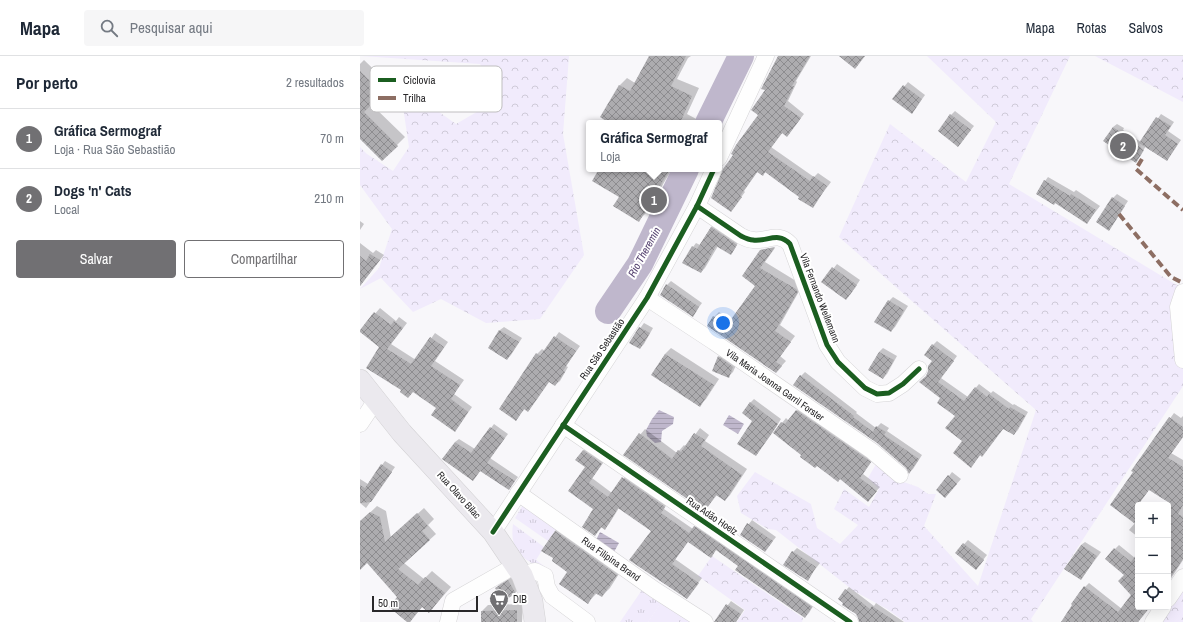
<!DOCTYPE html>
<html lang="pt">
<head>
<meta charset="utf-8">
<style>
	:root { --surface:#fff; --page:#f6f6f7; --text:#1f2937; --muted:#747a83; --line:#e0e1e3; --accent:#717073 }
	body { margin:0; font-family:"Archivo Narrow",sans-serif; background:var(--page); color:var(--text) }
	.controls { position:absolute; right:12px; bottom:12px; display:grid; overflow:hidden; border-radius:4px; box-shadow:0 4px 16px #0002 }
	.controls button { width:36px; height:36px; display:grid; place-items:center; padding:0; border:0; border-bottom:1px solid var(--line); background:var(--surface); color:var(--text); font:20px sans-serif }
	.scale { position:absolute; left:12px; bottom:10px; width:106px; box-sizing:border-box; padding-left:4px; border:2px solid #29282a; border-top:0; font-size:11px; line-height:14px; white-space:nowrap; color:#29282a; -webkit-text-stroke:3px #fff; paint-order:stroke }
	.you { position:absolute; left:363px; top:267px; width:14px; height:14px; margin:-10px; border:3px solid #fff; border-radius:50%; background:#1a73e8; box-shadow:0 0 0 6px #1a73e833 }
	.badge { display:grid; place-items:center; width:26px; height:26px; border-radius:50%; background:var(--accent); color:#fff; font-size:13px; font-weight:700 }
	.pin { position:absolute; translate:-50% -50%; border:2px solid #fff; box-shadow:0 1px 4px #0006 }
	.popup { position:absolute; left:226px; top:64px; width:136px; height:52px; box-sizing:border-box; display:grid; place-content:center; border-radius:4px; background:var(--surface); filter:drop-shadow(0 1px 3px #0005); font-size:13px; white-space:nowrap; color:var(--muted) }
	.popup b { font-size:15px; color:var(--text) }
	.popup::after { content:''; position:absolute; left:50%; top:100%; margin-left:-8px; border:8px solid transparent; border-top-color:var(--surface) }
	.list { margin:0; padding:0; list-style:none }
	h2 { display:flex; justify-content:space-between; align-items:center; height:52px; margin:0; padding:0 16px; font-size:17px }
	h2 small { font-size:13px; font-weight:400; color:var(--muted) }
	.list li { display:grid; grid-template-columns:26px 1fr auto; gap:12px; align-items:center; box-sizing:border-box; height:60px; padding:0 16px; border-top:1px solid var(--line) }
	.list b { display:block; font-size:15px; white-space:nowrap }
	.list p { margin:0; font-size:13px; white-space:nowrap; color:var(--muted) }
	.list em { font-size:13px; font-style:normal; color:var(--muted) }
	.actions { display:flex; gap:8px; padding:12px 16px }
	.actions a { flex:1; padding:9px 0; border:1px solid var(--accent); border-radius:4px; text-align:center; font-size:14px; color:var(--accent) }
	.actions .main { background:var(--accent); color:#fff }
	.icon { flex:none; width:22px; height:22px; fill:none; stroke:currentColor; stroke-width:2; stroke-linecap:round; stroke-linejoin:round }
	.map { position:relative; flex:none; width:823px; height:566px; overflow:hidden }
	header { display:flex; align-items:center; gap:24px; box-sizing:border-box; height:56px; padding:0 20px; background:var(--surface); border-bottom:1px solid var(--line) }
	header strong { font-size:19px }
	nav { display:flex; gap:22px; margin-inline-start:auto; font-size:14px }
	.search { width:280px; height:36px; background:var(--page); display:flex; align-items:center; gap:10px; box-sizing:border-box; padding:0 14px; border-radius:4px; color:var(--muted); font-size:15px }
	main { display:flex }
	aside { flex:1; background:var(--surface) }
	.map>svg:first-child { display:block }
	.grass { fill:url(#grass-tufts) }
	.forest { fill:url(#forest-crowns) }
	.park { fill:#f1ebfc }
	.water { fill:url(#water-rules) }
	.shadow { fill:#0003 }
	.lines { fill:none; stroke-linecap:round; stroke-linejoin:round }
	.river { stroke:#bfb7cc; stroke-width:26 }
	.building { fill:url(#building-cross-hatch) }
	.minor-casing { stroke:#d5d4d6; stroke-width:17 }
	.major-casing { stroke:#d2d1d3; stroke-width:22 }
	.minor { stroke:#fefefe; stroke-width:16 }
	.major { stroke:#ebe9ee; stroke-width:21 }
	.quiet { stroke:#8d6e63; stroke-width:4; stroke-dasharray:8 4; stroke-linecap:butt }
	.cycleway-casing { stroke:#fff; stroke-width:8 }
	.cycleway { stroke:#1b5e20; stroke-width:5 }
	.labels { text-anchor:middle; dominant-baseline:central; stroke-width:4; stroke-linejoin:round; paint-order:stroke }
	.street-label { font-size:10px; fill:#29282a; stroke:#fff }
	.poi-label { font-size:10px; fill:#29282a; stroke:#fff; text-anchor:start }
	.water-label { font-size:11px; font-style:italic; fill:#574471; stroke:#fff }
	.key { fill:#fff; stroke:#bfbebf; stroke-width:1 }
	.key-label { font-size:11px; fill:#29282a }
</style>
</head>
<body>
<header>
<strong>Mapa</strong>
<div class="search"><svg class="icon" aria-label="search" viewBox="0 0 24 24"><circle cx="10" cy="10" r="6"/><path d="M15 15l6 6"/></svg>Pesquisar aqui</div>
<nav><a>Mapa</a><a>Rotas</a><a>Salvos</a></nav>
</header>
<main>
<aside>
<h2>Por perto<small>2 resultados</small></h2>
<ul class="list">
<li><span class="badge">1</span><div><b>Gráfica Sermograf</b><p>Loja · Rua São Sebastião</p></div><em>70 m</em></li>
<li><span class="badge">2</span><div><b>Dogs 'n' Cats</b><p>Local</p></div><em>210 m</em></li>
</ul>
<div class="actions"><a class="main">Salvar</a><a>Compartilhar</a></div>
</aside>
<div class="map">
<svg width="823" height="566" viewBox="0 0 823 566">
	<defs>
		<pattern id="grass-tufts" width="24" height="20" patternUnits="userSpaceOnUse"><rect width="24" height="20" fill="#f1ebfc"/><path d="M3 7l-1-3M5 7V3M7 7l1-3M15 17l-1-3M17 17v-4M19 17l1-3" fill="none" stroke="#cfcad8"/></pattern>
		<pattern id="forest-crowns" width="20" height="18" patternUnits="userSpaceOnUse"><rect width="20" height="18" fill="#f1ebfc"/><path d="M2 6a3 3 0 1 1 6 0M12 15a3 3 0 1 1 6 0" fill="none" stroke="#cfcad8"/></pattern>
		<pattern id="water-rules" width="6" height="5" patternUnits="userSpaceOnUse"><rect width="6" height="5" fill="#bfb7cc"/><path d="M0 2.5h6" fill="none" stroke="#a49daf"/></pattern>
		<pattern id="building-cross-hatch" width="8" height="8" patternUnits="userSpaceOnUse"><rect width="8" height="8" fill="#adacaf"/><path d="M0 0l8 8M0 8l8-8" fill="none" stroke="#8d8c8f"/></pattern>
	</defs>
	<rect width="100%" height="100%" fill="#f8f7fa"/>
	<!-- grass -->
	<g class="grass">
		<path d="M 166,444 L 196,473 L 188,485 L 155,462 Z"/>
		<path d="M 153,468 L 184,491 L 176,504 L 188,513 C 164,506 149,496 153,468 Z"/>
		<path d="M 284,531 L 341,566 L 318,566 L 322,558 L 302,545 L 288,566 L 260,566 Z"/>
	</g>
	<!-- forest -->
	<g class="forest">
		<path d="M 1,0 L 209,0 L 203,78 L 224,199 L 180,263 L 126,267 L 81,243 L 53,256 L 21,222 L 0,233 L 19,212 L 32,173 L 0,129 L 0,91 L 7,98 L 33,115 L 49,91 L 43,51 L 58,41 L 96,68 L 141,42 L 120,8 Z"/>
		<path d="M 567,0 L 710,0 L 649,128 L 815,228 L 823,232 L 823,330 L 671,563 L 673,566 L 545,566 L 527,553 L 494,535 L 416,474 L 408,473 L 381,457 L 377,440 L 395,416 L 451,448 L 457,472 L 480,488 L 498,469 L 474,453 L 484,433 L 509,451 L 519,433 L 508,422 L 519,403 L 535,423 L 558,431 L 568,438 L 576,438 L 564,470 L 618,530 L 676,354 L 479,181 L 530,68 L 606,126 L 636,66 Z"/>
		<path d="M 735,0 L 823,0 L 823,46 Z"/>
		<path d="M 352,500 L 443,562 L 442,566 L 377,566 L 385,554 L 338,520 Z"/>
		<path d="M 823,533 L 823,566 L 800,566 Z"/>
	</g>
	<!-- park -->
	<path class="park" d="M 302,545 L 323,558 L 318,566 L 288,566 Z"/>
	<!-- water -->
	<g class="water">
		<path d="M 299,354 L 314,361 L 313,368 L 302,375 L 301,386 L 295,387 L 287,380 L 286,374 L 292,363 Z"/>
		<path d="M 369,359 L 384,368 L 378,378 L 363,369 Z"/>
		<path d="M 240,476 L 259,487 L 254,496 L 235,486 Z"/>
	</g>
	<!-- shadow -->
	<g class="shadow">
		<path d="M 290,0 L 331,0 L 328,2 L 317,23 L 339,32 L 327,58 L 340,65 L 339,67 L 250,67 L 241,61 L 260,29 L 267,22 L 275,27 Z"/>
		<path d="M 419,0 L 451,0 L 436,25 L 437,26 L 428,45 L 444,58 L 431,75 L 427,80 L 423,76 L 411,91 L 454,121 L 458,117 L 471,126 L 452,151 L 441,141 L 406,116 L 403,118 L 398,115 L 384,135 L 385,136 L 371,155 L 407,34 Z"/>
		<path d="M 4,4 L 30,29 L 11,48 L 45,81 L 22,104 L 0,81 L 0,8 Z"/>
		<path d="M 92,18 L 97,34 L 93,38 L 71,27 L 75,23 Z"/>
		<path d="M 548,26 L 565,39 L 555,53 L 534,43 Z"/>
		<path d="M 595,55 L 614,70 L 602,85 L 591,59 Z"/>
		<path d="M 801,58 L 814,66 L 808,75 L 821,84 L 807,104 L 786,90 L 779,101 L 753,71 L 757,68 L 764,72 L 763,74 L 781,86 Z"/>
		<path d="M 241,113 L 312,113 L 286,157 L 279,164 Z"/>
		<path d="M 688,121 L 714,136 L 716,134 L 740,150 L 727,167 L 685,125 Z"/>
		<path d="M 757,138 L 768,145 L 752,169 L 753,142 Z"/>
		<path d="M 0,165 L 4,168 L 0,174 Z"/>
		<path d="M 355,167 L 380,184 L 371,198 L 358,190 L 345,212 L 341,216 L 333,191 L 336,187 L 340,189 L 351,171 Z"/>
		<path d="M 0,187 L 13,197 L 16,194 L 24,199 L 0,230 Z"/>
		<path d="M 415,192 L 405,206 L 441,228 L 442,230 L 420,269 L 435,280 L 420,300 L 426,305 L 416,316 L 354,261 L 359,256 L 371,264 L 396,229 L 401,194 Z"/>
		<path d="M 477,208 L 500,224 L 490,239 L 463,226 Z"/>
		<path d="M 311,225 L 342,247 L 333,259 L 307,229 Z"/>
		<path d="M 533,241 L 548,250 L 535,271 L 531,275 L 529,245 Z"/>
		<path d="M 20,252 L 36,265 L 39,261 L 47,267 L 31,288 L 56,304 L 75,277 L 88,286 L 75,305 L 104,324 L 94,338 L 112,351 L 99,370 L 78,352 L 54,335 L 42,334 L 20,291 L 0,275 Z"/>
		<path d="M 284,267 L 293,272 L 284,288 L 280,292 L 270,286 Z"/>
		<path d="M 144,271 L 162,282 L 151,299 L 147,303 L 129,292 L 140,274 Z"/>
		<path d="M 199,276 L 220,290 L 206,310 L 208,311 L 200,325 L 195,329 L 189,325 L 156,363 L 140,353 L 177,298 L 182,293 L 185,295 Z"/>
		<path d="M 577,285 L 597,300 L 581,322 L 608,341 L 619,328 L 631,337 L 633,335 L 653,349 L 654,348 L 668,356 L 658,374 L 654,378 L 644,372 L 611,410 L 596,360 L 567,320 L 574,305 L 573,289 Z"/>
		<path d="M 311,292 L 359,323 L 346,343 L 340,349 L 293,319 L 305,298 Z"/>
		<path d="M 523,292 L 537,300 L 527,318 L 523,322 L 519,296 Z"/>
		<path d="M 363,297 L 377,307 L 373,316 L 369,320 L 359,301 Z"/>
		<path d="M 445,316 L 497,356 L 496,357 L 516,372 L 521,367 L 529,372 L 527,375 L 562,399 L 553,413 L 549,416 L 547,411 L 441,320 Z"/>
		<path d="M 394,343 L 421,363 L 413,376 L 414,377 L 426,362 L 429,365 L 440,351 L 514,402 L 503,418 L 520,431 L 512,440 L 443,399 L 413,376 L 396,399 L 394,365 L 390,347 Z"/>
		<path d="M 814,357 L 821,362 L 823,360 L 823,381 L 811,397 L 823,404 L 823,504 L 808,527 L 808,454 L 812,448 L 789,433 L 780,446 L 784,449 L 778,449 L 778,481 L 769,474 L 775,467 L 775,416 L 772,415 Z"/>
		<path d="M 134,368 L 148,378 L 130,402 L 158,421 L 149,433 L 121,414 L 113,424 L 95,386 L 99,383 L 115,393 Z"/>
		<path d="M 340,372 L 349,379 L 345,385 L 387,413 L 370,439 L 365,444 L 357,439 L 345,454 L 264,398 L 285,373 L 317,397 L 324,389 L 326,391 Z"/>
		<path d="M 227,390 L 246,403 L 232,422 L 252,437 L 267,418 L 308,446 L 304,453 L 333,473 L 339,467 L 455,547 L 449,557 L 445,561 L 356,493 L 328,485 L 315,503 L 342,522 L 327,542 L 292,475 L 259,452 L 249,468 L 245,472 L 242,471 L 235,479 L 234,453 L 210,435 L 227,411 L 223,395 Z"/>
		<path d="M 25,405 L 35,411 L 6,452 L 0,447 L 0,423 L 8,428 Z"/>
		<path d="M 592,416 L 601,423 L 589,437 L 589,420 Z"/>
		<path d="M 17,450 L 26,455 L 31,482 L 64,452 L 74,463 L 68,469 L 76,478 L 44,507 L 64,523 L 72,515 L 91,531 L 69,556 L 63,550 L 49,566 L 38,541 L 7,506 L 0,512 L 0,466 Z"/>
		<path d="M 392,464 L 416,481 L 405,495 L 381,478 Z"/>
		<path d="M 203,467 L 264,510 L 250,532 L 242,540 L 237,537 L 228,546 L 209,516 L 195,502 L 183,494 L 195,475 Z"/>
		<path d="M 608,484 L 627,499 L 619,509 L 596,497 Z"/>
		<path d="M 725,486 L 741,496 L 721,523 L 721,489 Z"/>
		<path d="M 759,489 L 775,502 L 778,498 L 778,551 L 790,551 L 778,566 L 702,566 L 725,531 L 729,527 L 762,553 L 772,539 L 755,493 Z"/>
		<path d="M 437,492 L 460,507 L 447,524 L 433,496 Z"/>
		<path d="M 152,521 L 159,533 L 155,537 L 136,532 L 140,528 Z"/>
		<path d="M 489,531 L 514,550 L 516,547 L 544,566 L 509,566 L 486,534 Z"/>
		<path d="M 371,545 L 384,554 L 376,566 L 355,566 Z"/>
		<path d="M 163,548 L 162,566 L 122,566 L 122,555 L 128,549 Z"/>
	</g>
	<g class="lines">
		<!-- river -->
		<g class="river">
			<path d="M 348,67 L 381,0"/>
			<path d="M 248,255 L 280,208 L 326,113"/>
		</g>
	</g>
	<!-- building -->
	<g class="building">
		<path d="M 289,0 L 326,0 L 311,30 L 332,40 L 320,67 L 249,67 L 240,61 L 259,29 L 270,35 Z"/>
		<path d="M 418,0 L 450,0 L 432,30 L 434,30 L 424,50 L 441,62 L 427,81 L 422,77 L 408,96 L 450,125 L 453,120 L 467,130 L 453,152 L 438,143 L 439,141 L 405,116 L 403,120 L 397,116 L 380,140 L 382,141 L 371,156 L 351,142 L 363,113 L 373,99 L 371,98 L 376,89 L 398,59 L 391,54 L 405,34 L 401,33 Z"/>
		<path d="M 479,0 L 505,0 L 495,13 Z"/>
		<path d="M 0,15 L 23,38 L 4,56 L 38,90 L 22,105 L 0,83 Z"/>
		<path d="M 88,21 L 94,39 L 75,45 L 70,27 Z"/>
		<path d="M 543,29 L 562,43 L 552,58 L 532,43 Z"/>
		<path d="M 590,58 L 611,74 L 598,91 L 578,75 Z"/>
		<path d="M 796,61 L 811,70 L 805,79 L 818,88 L 807,105 L 779,87 Z"/>
		<path d="M 753,71 L 760,76 L 760,78 L 784,94 L 776,107 L 743,85 Z"/>
		<path d="M 239,113 L 310,113 L 279,166 L 253,150 L 259,141 L 232,125 Z"/>
		<path d="M 684,124 L 710,140 L 711,138 L 736,154 L 727,168 L 695,147 L 694,149 L 676,138 Z"/>
		<path d="M 752,141 L 765,150 L 749,175 L 736,166 Z"/>
		<path d="M 351,171 L 377,189 L 371,199 L 356,190 L 341,217 L 322,207 L 332,190 L 337,193 Z"/>
		<path d="M 415,191 L 400,212 L 436,233 L 438,236 L 415,275 L 431,286 L 416,306 L 422,310 L 416,317 L 347,270 L 353,260 L 367,269 L 395,230 L 382,220 L 400,194 Z"/>
		<path d="M 10,198 L 20,204 L 0,230 L 0,200 L 6,205 Z"/>
		<path d="M 472,211 L 497,229 L 486,244 L 461,226 Z"/>
		<path d="M 306,228 L 339,251 L 333,261 L 300,239 Z"/>
		<path d="M 528,244 L 544,254 L 531,276 L 514,266 Z"/>
		<path d="M 14,256 L 31,269 L 34,265 L 43,272 L 27,293 L 51,308 L 70,281 L 84,291 L 71,310 L 100,329 L 91,343 L 108,356 L 95,376 L 71,359 L 76,352 L 53,336 L 48,342 L 40,336 L 41,334 L 6,312 L 19,291 L 0,276 L 0,274 Z"/>
		<path d="M 279,271 L 290,277 L 280,293 L 269,287 Z"/>
		<path d="M 139,274 L 159,286 L 147,304 L 128,292 Z"/>
		<path d="M 194,280 L 216,295 L 203,315 L 205,316 L 195,330 L 189,326 L 168,356 L 164,353 L 156,365 L 139,353 L 176,297 L 180,300 Z"/>
		<path d="M 572,288 L 594,305 L 578,326 L 604,345 L 615,331 L 627,341 L 629,338 L 649,353 L 650,351 L 665,360 L 654,379 L 643,373 L 622,401 L 620,399 L 611,412 L 593,397 L 602,385 L 585,372 L 595,360 L 577,347 L 580,342 L 559,326 L 566,320 L 568,315 L 568,310 L 572,305 L 564,299 Z"/>
		<path d="M 519,296 L 534,304 L 523,323 L 508,314 Z"/>
		<path d="M 305,298 L 354,329 L 340,351 L 291,319 Z"/>
		<path d="M 358,300 L 373,311 L 369,322 L 352,315 Z"/>
		<path d="M 440,319 L 494,360 L 493,361 L 513,376 L 516,370 L 526,376 L 524,379 L 559,403 L 549,418 L 546,412 L 517,387 L 433,329 Z"/>
		<path d="M 390,346 L 418,368 L 396,400 L 377,388 L 392,365 L 382,357 Z"/>
		<path d="M 436,354 L 511,406 L 500,422 L 517,435 L 508,446 L 480,423 L 478,426 L 457,410 L 455,412 L 440,401 L 441,399 L 413,377 L 421,366 L 425,368 Z"/>
		<path d="M 809,361 L 823,371 L 823,381 L 808,402 L 823,411 L 823,449 L 818,458 L 823,461 L 823,503 L 808,525 L 808,446 L 789,434 L 778,449 L 778,470 L 750,449 L 773,416 L 771,415 Z"/>
		<path d="M 130,371 L 145,382 L 127,407 L 155,425 L 149,434 L 120,415 L 113,425 L 82,403 L 95,386 L 111,397 Z"/>
		<path d="M 279,377 L 312,403 L 318,394 L 321,396 L 334,377 L 345,384 L 341,390 L 382,419 L 365,445 L 356,439 L 345,455 L 263,399 Z"/>
		<path d="M 223,394 L 242,408 L 229,427 L 248,441 L 262,421 L 305,451 L 301,457 L 329,477 L 334,470 L 452,551 L 445,562 L 375,514 L 378,510 L 356,494 L 351,502 L 328,486 L 312,508 L 339,527 L 327,543 L 269,504 L 291,475 L 258,452 L 245,474 L 241,471 L 235,480 L 222,471 L 233,453 L 208,435 L 225,411 L 215,404 Z"/>
		<path d="M 21,408 L 32,416 L 11,446 L 0,447 L 0,429 L 5,432 Z"/>
		<path d="M 588,419 L 597,428 L 585,442 L 576,434 Z"/>
		<path d="M 10,456 L 20,461 L 25,486 L 57,457 L 68,470 L 62,475 L 70,484 L 38,513 L 58,529 L 65,521 L 85,537 L 69,557 L 62,551 L 50,566 L 47,566 L 29,551 L 37,541 L 7,507 L 0,514 L 0,465 Z"/>
		<path d="M 387,467 L 413,485 L 405,496 L 380,479 Z"/>
		<path d="M 195,475 L 257,519 L 242,541 L 235,537 L 228,548 L 199,528 L 207,516 L 192,505 L 193,502 L 181,495 Z"/>
		<path d="M 603,487 L 624,504 L 616,514 L 595,497 Z"/>
		<path d="M 721,489 L 737,500 L 721,524 L 704,513 Z"/>
		<path d="M 754,492 L 771,506 L 778,496 L 778,551 L 790,551 L 778,566 L 701,566 L 712,549 L 711,548 L 724,530 L 758,556 L 771,539 L 758,525 L 764,519 L 745,503 Z"/>
		<path d="M 432,495 L 456,511 L 448,525 L 423,509 Z"/>
		<path d="M 148,524 L 156,538 L 142,545 L 135,532 Z"/>
		<path d="M 485,533 L 510,553 L 512,550 L 536,566 L 499,566 L 498,562 L 496,558 L 482,549 L 483,547 L 478,543 Z"/>
		<path d="M 366,548 L 381,558 L 376,566 L 354,566 Z"/>
		<path d="M 157,554 L 157,566 L 121,566 L 121,555 Z"/>
	</g>
	<g class="lines">
		<!-- minor casing -->
		<g class="minor-casing">
			<g id="minor">
				<path d="M 359,102 L 406,0"/>
				<path d="M 337,150 L 381,180 C 385,182 389,184 393,184 C 407,186 418,175 430,188 L 467,289 L 478,306 L 505,332 L 517,338 L 529,337 L 543,328 L 559,313"/>
				<path d="M 823,236 L 818,251 L 823,304"/>
				<path d="M 287,242 L 354,286 L 512,395 L 540,419"/>
				<path d="M 0,368 L 16,344"/>
				<path d="M 203,369 L 490,566"/>
				<path d="M 158,437 L 295,534 L 345,566"/>
				<path d="M 133,476 L 287,242 L 337,150 L 354,113"/>
				<path d="M 162,519 L 175,515 L 185,520 L 187,531 L 192,540 L 227,566"/>
				<path d="M 808,543 L 823,521"/>
				<path d="M 88,566 L 93,545 L 156,509"/>
				<path d="M 793,566 L 803,551"/>
			</g>
		</g>
		<!-- major casing -->
		<g class="major-casing">
			<path id="major" d="M 0,324 L 42,377 L 133,476 L 162,519 L 172,545 L 175,566"/>
		</g>
		<!-- minor -->
		<use href="#minor" class="minor"/>
		<!-- major -->
		<use href="#major" class="major"/>
		<!-- quiet -->
		<g class="quiet">
			<path d="M 782,103 L 776,113 L 823,154"/>
			<path d="M 759,158 L 811,221 L 823,227"/>
		</g>
		<!-- cycleway casing -->
		<g class="cycleway-casing">
			<g id="cycleway">
				<path d="M 337,150 L 381,180 C 385,182 389,184 393,184 C 407,186 418,175 430,188 L 467,289 L 478,306 L 505,332 L 517,338 L 529,337 L 543,328 L 559,313"/>
				<path d="M 203,369 L 490,566"/>
				<path d="M 133,476 L 287,242 L 337,150 L 354,113"/>
			</g>
		</g>
		<!-- cycleway -->
		<use href="#cycleway" class="cycleway"/>
	</g>
	<!-- icons -->
	<defs>
		<g id="supermarket-pin" transform="scale(1)"><path d="M0 17L-7.5 6A9.5 9.5 0 1 1 7.5 6Z" fill="#717073" stroke="#fff"/><path d="M-6-5.5h2.5l.6 2H6L4.5 2H-2.5L-4.4-4H-6ZM-1.5 3.2a1.3 1.3 0 1 0 .1 0ZM3 3.2a1.3 1.3 0 1 0 .1 0Z" fill="#fff"/></g>
	</defs>
	<g fill-rule="evenodd">
		<use href="#supermarket-pin" x="139" y="543"/>
	</g>
	<g class="labels">
		<!-- street labels -->
		<g class="street-label">
			<text transform="translate(460 242) rotate(69)">Vila Fernando Weilemann</text>
			<text transform="translate(242 293) rotate(-56)">Rua São Sebastião</text>
			<text transform="translate(415 329) rotate(35)">Vila Maria Joanna Garril Forster</text>
			<text transform="translate(99 439) rotate(48)">Rua Olavo Bilac</text>
			<text transform="translate(352 460) rotate(34)">Rua Adão Hoelz</text>
			<text transform="translate(251 503) rotate(35)">Rua Filipina Brand</text>
		</g>
		<!-- poi labels -->
		<g class="poi-label">
			<text x="153" y="543">DIB</text>
		</g>
		<!-- water labels -->
		<g class="water-label">
			<text transform="translate(284 196) rotate(-61)">Rio Theremin</text>
		</g>
	</g>
	<!-- legend -->
	<rect x="10" y="10" width="132" height="46" rx="6" class="key"/>
	<rect x="18" y="22" width="18" height="4" fill="#1b5e20"/>
	<rect x="18" y="40" width="18" height="4" fill="#8d6e63"/>
	<g class="key-label">
		<text x="43" y="28">Ciclovia</text>
		<text x="43" y="46">Trilha</text>
	</g>
</svg>
<div class="controls">
<button>+</button>
<button>−</button>
<button><svg class="icon" aria-label="locate" viewBox="0 0 24 24"><circle cx="12" cy="12" r="6"/><path d="M12 2v4M12 18v4M2 12h4M18 12h4"/></svg></button>
</div>
<div class="scale">50 m</div>
<div class="you"></div>
<div class="pin badge" style="left:294px;top:144px">1</div>
<div class="popup"><b>Gráfica Sermograf</b>Loja</div>
<div class="pin badge" style="left:763px;top:90px">2</div>
</div>
</main>
</body>
</html>
